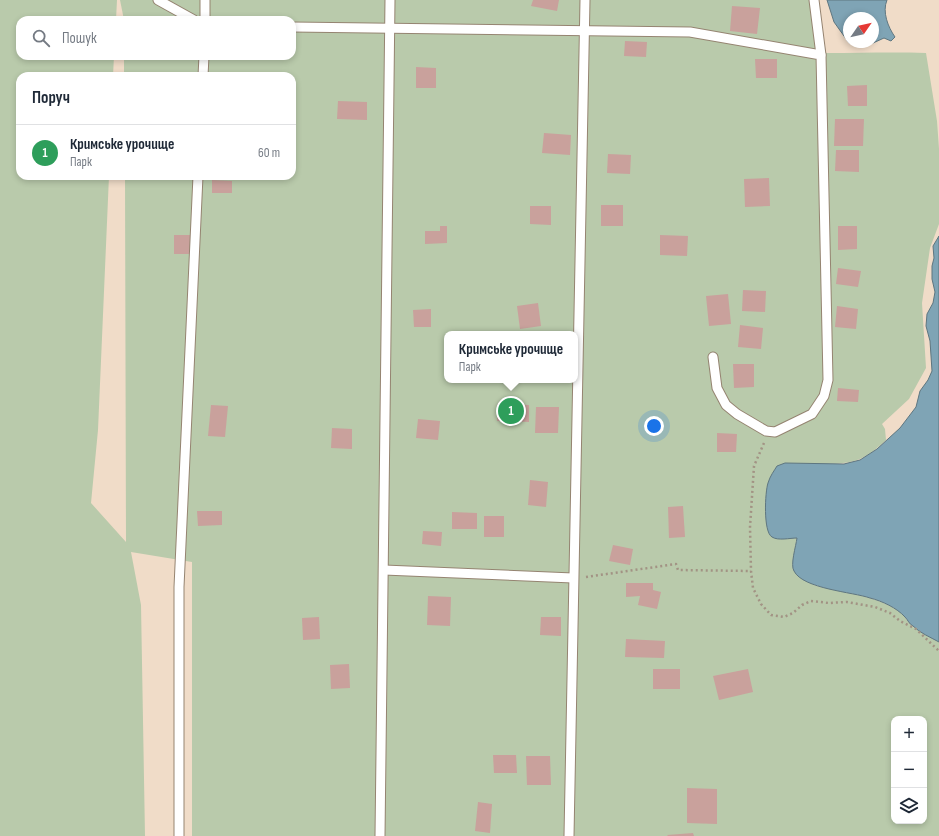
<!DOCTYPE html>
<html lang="uk">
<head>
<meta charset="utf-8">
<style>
	:root { --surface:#fff; --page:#f2f2f3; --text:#1f2937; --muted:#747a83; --line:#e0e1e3; --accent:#2b689f }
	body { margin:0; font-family:"Sofia Sans Condensed",sans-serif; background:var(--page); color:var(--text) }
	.controls { position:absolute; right:12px; bottom:12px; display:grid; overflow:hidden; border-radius:8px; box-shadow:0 2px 6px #0003 }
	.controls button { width:36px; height:36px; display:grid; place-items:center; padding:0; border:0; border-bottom:1px solid var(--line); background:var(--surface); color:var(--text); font:20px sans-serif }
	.compass { position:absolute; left:843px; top:12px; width:36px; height:36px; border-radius:50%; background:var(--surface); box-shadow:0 2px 6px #0003; rotate:56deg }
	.you { position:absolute; left:654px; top:426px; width:14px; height:14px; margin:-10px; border:3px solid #fff; border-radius:50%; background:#1a73e8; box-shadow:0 0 0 6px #1a73e833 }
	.badge { display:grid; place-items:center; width:26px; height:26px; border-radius:50%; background:var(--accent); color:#fff; font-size:13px; font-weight:700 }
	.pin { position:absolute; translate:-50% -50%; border:2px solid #fff; box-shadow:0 1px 4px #0006 }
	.popup { position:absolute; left:444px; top:331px; width:134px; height:52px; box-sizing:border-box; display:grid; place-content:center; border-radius:8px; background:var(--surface); filter:drop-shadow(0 1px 3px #0005); font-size:13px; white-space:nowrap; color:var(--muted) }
	.popup b { font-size:15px; color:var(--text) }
	.popup::after { content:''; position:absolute; left:50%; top:100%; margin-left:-8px; border:8px solid transparent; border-top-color:var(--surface) }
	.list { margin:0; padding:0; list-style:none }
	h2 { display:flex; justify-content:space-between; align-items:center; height:52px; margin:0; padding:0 16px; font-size:17px }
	h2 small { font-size:13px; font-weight:400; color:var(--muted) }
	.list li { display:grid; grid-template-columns:26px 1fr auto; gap:12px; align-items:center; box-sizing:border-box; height:56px; padding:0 16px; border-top:1px solid var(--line) }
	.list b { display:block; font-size:15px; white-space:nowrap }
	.list p { margin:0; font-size:13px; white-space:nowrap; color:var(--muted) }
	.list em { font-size:13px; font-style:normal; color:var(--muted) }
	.icon { flex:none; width:22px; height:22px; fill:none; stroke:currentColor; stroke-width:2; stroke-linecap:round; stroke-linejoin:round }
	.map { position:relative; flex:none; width:939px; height:836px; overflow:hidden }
	.search { position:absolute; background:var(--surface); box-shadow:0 2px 6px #0003; left:16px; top:16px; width:280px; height:44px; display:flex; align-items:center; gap:10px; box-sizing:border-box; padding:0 14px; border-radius:12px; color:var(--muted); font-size:15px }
	.panel { position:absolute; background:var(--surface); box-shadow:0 2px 6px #0003; left:16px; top:72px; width:280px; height:108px; border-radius:12px }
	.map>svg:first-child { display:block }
	.green { fill:#b9caab; fill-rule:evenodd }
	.water { fill:#7fa4b5; stroke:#5e7680; fill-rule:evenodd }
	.building { fill:#c9a19c }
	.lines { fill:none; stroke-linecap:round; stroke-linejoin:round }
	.service-casing { stroke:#958471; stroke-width:11 }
	.path { stroke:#a29384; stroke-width:2.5; stroke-dasharray:2 3; stroke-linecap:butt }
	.service { stroke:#fff; stroke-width:9 }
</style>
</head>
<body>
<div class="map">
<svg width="939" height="836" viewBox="0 0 939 836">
	<rect width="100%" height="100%" fill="#f0dcc8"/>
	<!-- green -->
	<path class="green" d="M 0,0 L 117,0 L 116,20 L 20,20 L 20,56 L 114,56 L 113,76 L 20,76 L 20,176 L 109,176 L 98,430 L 91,503 L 126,542 L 125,176 L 292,176 L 292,76 L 124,76 L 124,56 L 292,56 L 292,20 L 124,20 L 120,0 L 817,0 L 826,53 C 860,53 893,52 926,53 L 937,121 L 939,149 L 939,224 L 930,248 L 922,303 L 926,368 L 909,399 L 882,424 L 885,429 L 886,440 C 863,462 852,464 820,464 L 775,538 L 797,538 L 794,555 L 814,585 C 842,593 872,594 897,610 C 904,614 907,621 912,626 C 919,632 931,637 939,642 L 939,836 L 192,836 L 192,562 L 131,552 L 141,605 L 145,836 L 0,836 ZM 447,334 L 575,334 L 575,380 L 447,380 ZM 894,719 L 924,719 L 924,821 L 894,821 Z"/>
	<!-- water -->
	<g class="water">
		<path d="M 827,0 L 887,0 C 882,12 888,27 895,37 L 891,41 L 884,38 L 873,43 L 849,43 L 834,22 ZM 849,18 L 873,18 L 873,42 L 849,42 Z"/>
		<path d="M 939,236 L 939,642 C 930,637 920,633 913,626 C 909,624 908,620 905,617 C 897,608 882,601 870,598 C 853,592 803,589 794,571 C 790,565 796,546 797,538 C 790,538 778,541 772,537 C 763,532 765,492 768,483 C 770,476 774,471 777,466 L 785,463 L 844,464 L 860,460 L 877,449 L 900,428 L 916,407 L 920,391 L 928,380 L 932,371 L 930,341 L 926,326 L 927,314 L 933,303 L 935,292 L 932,279 L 932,266 L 934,258 L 933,246 Z"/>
	</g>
	<!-- building -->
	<g class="building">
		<path d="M 533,0 L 559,0 L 557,11 L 531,6 Z"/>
		<path d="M 732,6 L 760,8 L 757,34 L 730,31 Z"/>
		<path d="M 625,41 L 647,42 L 646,57 L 624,56 Z"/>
		<path d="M 755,59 L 777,59 L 777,78 L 756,78 Z"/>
		<path d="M 416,67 L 436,68 L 436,88 L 416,88 Z"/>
		<path d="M 867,85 L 867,106 L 848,106 L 847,86 Z"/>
		<path d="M 338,101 L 367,102 L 367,120 L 337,119 Z"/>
		<path d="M 835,119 L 864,119 L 863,146 L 834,146 Z"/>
		<path d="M 544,133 L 571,135 L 570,155 L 542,153 Z"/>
		<path d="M 836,150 L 859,150 L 859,172 L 835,171 Z"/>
		<path d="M 608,154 L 631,155 L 630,174 L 607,173 Z"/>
		<path d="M 769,178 L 770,206 L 745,207 L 744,179 Z"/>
		<path d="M 212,180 L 232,181 L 232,193 L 212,193 Z"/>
		<rect x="601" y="205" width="22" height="21"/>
		<path d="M 530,206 L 551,206 L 551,225 L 530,224 Z"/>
		<path d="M 440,226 L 447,226 L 447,243 L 425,244 L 425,231 L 440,231 Z"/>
		<path d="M 838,226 L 857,226 L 857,249 L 838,250 Z"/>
		<rect x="174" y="235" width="17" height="19"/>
		<path d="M 660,235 L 688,236 L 687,256 L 660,255 Z"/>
		<path d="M 838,268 L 861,271 L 858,287 L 836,284 Z"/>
		<path d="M 743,290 L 766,291 L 765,312 L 742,311 Z"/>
		<path d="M 728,294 L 731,324 L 709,326 L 706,296 Z"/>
		<path d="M 538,303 L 541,326 L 520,329 L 517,306 Z"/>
		<path d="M 837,306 L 858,309 L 856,329 L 835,327 Z"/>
		<path d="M 431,309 L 431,327 L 414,327 L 413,310 Z"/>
		<path d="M 740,325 L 763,328 L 761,349 L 738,347 Z"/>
		<path d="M 733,364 L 754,364 L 754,387 L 734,388 Z"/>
		<path d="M 838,388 L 859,390 L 858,402 L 837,401 Z"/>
		<path d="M 497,404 L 529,405 L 529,422 L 497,421 Z"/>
		<path d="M 211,405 L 228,406 L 225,437 L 208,436 Z"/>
		<path d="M 536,407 L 559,407 L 558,433 L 535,433 Z"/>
		<path d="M 418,419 L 440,421 L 438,440 L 416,438 Z"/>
		<path d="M 332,428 L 352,429 L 352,449 L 331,448 Z"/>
		<path d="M 717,433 L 737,434 L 736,452 L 717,452 Z"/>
		<path d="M 530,480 L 548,482 L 546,507 L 528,505 Z"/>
		<path d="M 683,506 L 685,537 L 669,538 L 668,507 Z"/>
		<path d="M 197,511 L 222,511 L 222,525 L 198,526 Z"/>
		<path d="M 452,512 L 477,513 L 477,529 L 452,529 Z"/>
		<rect x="484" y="516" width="20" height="21"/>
		<path d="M 423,531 L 442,532 L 441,546 L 422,544 Z"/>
		<path d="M 613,545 L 633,549 L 630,565 L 609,561 Z"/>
		<path d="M 626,583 L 653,583 L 653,590 L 661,592 L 657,609 L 638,605 L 640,596 L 626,597 Z"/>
		<path d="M 428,596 L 451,597 L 450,626 L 427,625 Z"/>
		<path d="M 319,617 L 320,639 L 303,640 L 302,618 Z"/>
		<path d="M 541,617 L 561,617 L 561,636 L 540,635 Z"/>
		<path d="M 626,639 L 665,641 L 664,658 L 625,657 Z"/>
		<path d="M 349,664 L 350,688 L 331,689 L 330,665 Z"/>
		<rect x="653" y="669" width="27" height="20"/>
		<path d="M 748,669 L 753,692 L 719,700 L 713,676 Z"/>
		<path d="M 493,755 L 516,755 L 517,773 L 494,773 Z"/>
		<path d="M 526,756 L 550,756 L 551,785 L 527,785 Z"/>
		<path d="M 687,788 L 717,789 L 717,824 L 687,823 Z"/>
		<path d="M 478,802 L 492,804 L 490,833 L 475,831 Z"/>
		<path d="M 693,833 L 694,836 L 668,836 L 667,835 Z"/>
	</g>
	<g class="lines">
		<!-- service casing -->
		<g class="service-casing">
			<g id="service">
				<path d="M 158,0 L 194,20"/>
				<path d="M 814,0 L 821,55"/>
				<path d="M 205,20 L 205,0"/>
				<path d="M 292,27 L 690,32 L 821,55 L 828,380 L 824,396 L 812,414 L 775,432 L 766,431 L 737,414 L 726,405 L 717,388 L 713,357"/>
				<path d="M 203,76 L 204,56"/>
				<path d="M 384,570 L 573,578"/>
				<path d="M 179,836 L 179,587 L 198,176"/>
				<path d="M 380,836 L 390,0"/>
				<path d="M 569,836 L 585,0"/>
			</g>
		</g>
		<!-- path -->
		<g class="path">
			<path d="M 764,443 L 754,466 L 750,527 L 751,571 L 753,588 L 761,604 L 771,615 L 784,617 L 793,613 L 802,605 L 811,601 L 829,603 L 847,602 L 875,607 L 890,613 L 900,621 L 916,629 L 939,651"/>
			<path d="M 586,577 L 676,564 L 678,570 L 751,571"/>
		</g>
		<!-- service -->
		<use href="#service" class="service"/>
	</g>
</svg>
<div class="controls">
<button>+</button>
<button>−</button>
<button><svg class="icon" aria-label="layers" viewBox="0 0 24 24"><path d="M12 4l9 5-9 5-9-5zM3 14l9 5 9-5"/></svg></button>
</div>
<svg class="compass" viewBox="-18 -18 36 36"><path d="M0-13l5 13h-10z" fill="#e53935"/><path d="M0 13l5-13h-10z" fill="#747a83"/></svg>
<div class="you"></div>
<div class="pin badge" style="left:511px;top:411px;background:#2e9e5b">1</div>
<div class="popup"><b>Кримське урочище</b>Парк</div>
<div class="search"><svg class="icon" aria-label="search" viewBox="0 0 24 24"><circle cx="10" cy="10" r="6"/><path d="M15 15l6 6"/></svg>Пошук</div>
<section class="panel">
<h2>Поруч<small></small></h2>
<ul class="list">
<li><span class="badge" style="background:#2e9e5b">1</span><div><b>Кримське урочище</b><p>Парк</p></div><em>60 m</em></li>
</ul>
</section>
</div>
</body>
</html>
